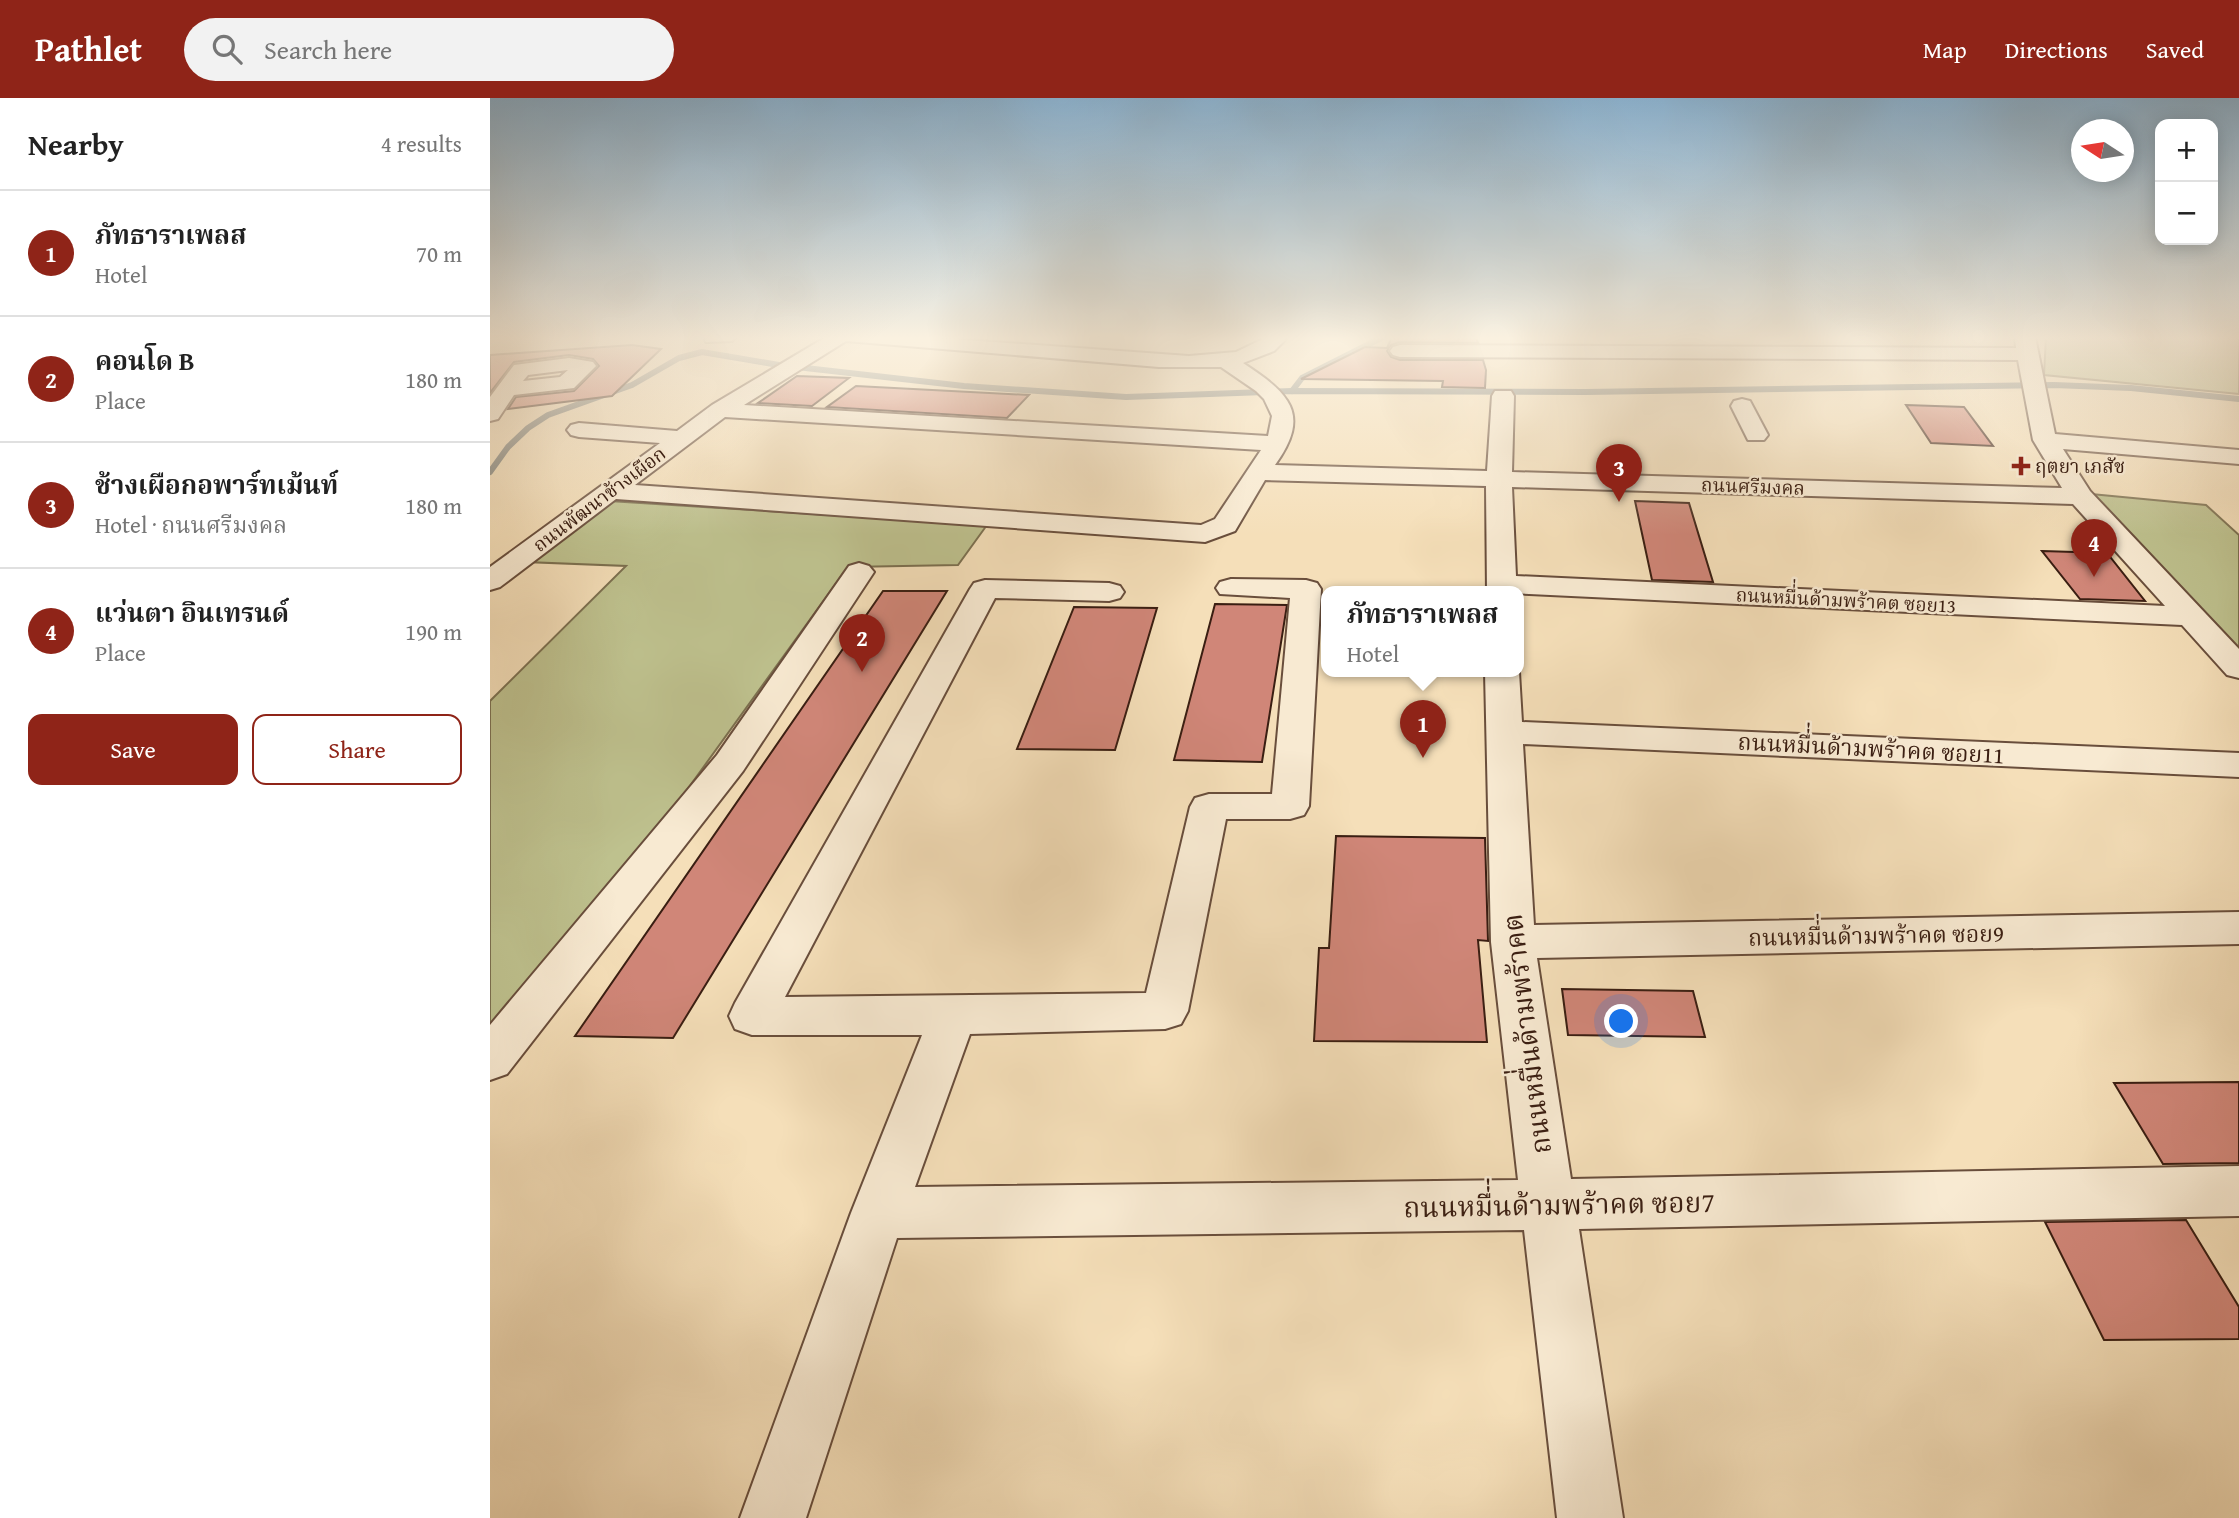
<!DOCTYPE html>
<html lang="en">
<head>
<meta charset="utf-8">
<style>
	:root { --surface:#fff; --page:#f2f2f2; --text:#222; --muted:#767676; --line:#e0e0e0; --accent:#8f2418 }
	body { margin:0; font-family:"Gentium Book Plus","Noto Serif Thai",serif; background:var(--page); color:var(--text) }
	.controls { position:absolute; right:21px; top:21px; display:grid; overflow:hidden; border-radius:14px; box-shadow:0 4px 18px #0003 }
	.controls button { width:63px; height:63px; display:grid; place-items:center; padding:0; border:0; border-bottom:2px solid var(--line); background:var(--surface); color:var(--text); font:35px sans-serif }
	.compass { position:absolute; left:1581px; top:21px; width:63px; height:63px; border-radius:50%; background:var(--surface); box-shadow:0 4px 18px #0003; rotate:282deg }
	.you { position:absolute; left:1132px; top:924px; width:24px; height:24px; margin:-18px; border:5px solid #fff; border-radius:50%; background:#1a73e8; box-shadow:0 0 0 10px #1a73e833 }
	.badge { display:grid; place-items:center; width:46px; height:46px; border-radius:50%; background:var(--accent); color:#fff; font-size:23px; font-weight:700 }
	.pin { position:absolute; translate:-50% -58px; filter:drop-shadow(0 2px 4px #0008) }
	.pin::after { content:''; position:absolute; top:37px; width:24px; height:21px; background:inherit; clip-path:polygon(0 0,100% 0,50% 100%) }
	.popup { position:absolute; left:831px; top:488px; width:203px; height:91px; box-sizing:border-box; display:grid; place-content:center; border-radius:14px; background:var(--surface); filter:drop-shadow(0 2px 5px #0005); font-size:23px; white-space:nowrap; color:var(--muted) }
	.popup b { font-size:26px; color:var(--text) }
	.popup::after { content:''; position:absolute; left:50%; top:100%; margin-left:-14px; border:14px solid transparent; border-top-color:var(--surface) }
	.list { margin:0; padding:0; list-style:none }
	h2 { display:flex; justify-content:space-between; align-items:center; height:91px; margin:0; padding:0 28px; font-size:30px }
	h2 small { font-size:23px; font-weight:400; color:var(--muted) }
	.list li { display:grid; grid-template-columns:46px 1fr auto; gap:21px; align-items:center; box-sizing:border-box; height:126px; padding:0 28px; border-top:2px solid var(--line) }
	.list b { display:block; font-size:26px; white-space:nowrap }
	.list p { margin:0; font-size:23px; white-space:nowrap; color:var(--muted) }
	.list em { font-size:23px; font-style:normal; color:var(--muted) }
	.actions { display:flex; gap:14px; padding:21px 28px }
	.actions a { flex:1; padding:16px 0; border:2px solid var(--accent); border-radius:14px; text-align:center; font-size:24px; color:var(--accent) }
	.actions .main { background:var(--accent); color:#fff }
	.icon { flex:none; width:38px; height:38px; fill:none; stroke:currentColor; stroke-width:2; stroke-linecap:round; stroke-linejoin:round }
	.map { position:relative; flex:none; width:1749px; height:1420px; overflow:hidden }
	header { display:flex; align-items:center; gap:42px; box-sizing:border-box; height:98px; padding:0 35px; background:var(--accent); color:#fff }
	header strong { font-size:33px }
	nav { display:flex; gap:38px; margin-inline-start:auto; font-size:24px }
	.search { width:490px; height:63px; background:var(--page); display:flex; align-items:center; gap:18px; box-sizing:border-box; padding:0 24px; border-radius:38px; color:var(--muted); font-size:26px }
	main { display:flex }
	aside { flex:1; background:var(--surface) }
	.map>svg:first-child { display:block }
	.green { fill:#bec18e; stroke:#7c7050; stroke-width:2 }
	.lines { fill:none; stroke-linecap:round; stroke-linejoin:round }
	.stream { stroke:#787c77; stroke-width:6 }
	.building { fill:#d08678; stroke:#3a1e12; stroke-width:2 }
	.minor-casing { stroke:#694e3c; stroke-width:4 }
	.minor { fill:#f8ead2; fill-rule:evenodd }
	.poi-dot { fill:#8f2418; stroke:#f8ead2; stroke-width:2.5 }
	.labels { text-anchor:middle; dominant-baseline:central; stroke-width:5; stroke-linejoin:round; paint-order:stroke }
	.far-poi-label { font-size:19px; fill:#3a1e12; stroke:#f8ead2; text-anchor:start }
	.far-street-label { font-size:19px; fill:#3a1e12; stroke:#f8ead2 }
	.street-label { font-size:23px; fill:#3a1e12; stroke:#f8ead2 }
	.near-street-label { font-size:28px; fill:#3a1e12; stroke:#f8ead2 }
</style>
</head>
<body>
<header>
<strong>Pathlet</strong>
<div class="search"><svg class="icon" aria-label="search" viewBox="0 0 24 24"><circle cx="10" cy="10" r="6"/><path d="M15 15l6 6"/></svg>Search here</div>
<nav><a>Map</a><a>Directions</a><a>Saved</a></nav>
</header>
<main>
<aside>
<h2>Nearby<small>4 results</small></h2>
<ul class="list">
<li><span class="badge">1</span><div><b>ภัทธาราเพลส</b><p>Hotel</p></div><em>70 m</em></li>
<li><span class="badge">2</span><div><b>คอนโด B</b><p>Place</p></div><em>180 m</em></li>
<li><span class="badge">3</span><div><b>ช้างเผือกอพาร์ทเม้นท์</b><p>Hotel · ถนนศรีมงคล</p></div><em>180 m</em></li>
<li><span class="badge">4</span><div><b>แว่นตา อินเทรนด์</b><p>Place</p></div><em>190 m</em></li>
</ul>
<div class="actions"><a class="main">Save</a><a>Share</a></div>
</aside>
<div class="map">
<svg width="1749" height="1420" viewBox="0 0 1749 1420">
	<rect width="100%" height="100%" fill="#f5dfb9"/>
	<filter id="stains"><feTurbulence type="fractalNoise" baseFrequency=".00286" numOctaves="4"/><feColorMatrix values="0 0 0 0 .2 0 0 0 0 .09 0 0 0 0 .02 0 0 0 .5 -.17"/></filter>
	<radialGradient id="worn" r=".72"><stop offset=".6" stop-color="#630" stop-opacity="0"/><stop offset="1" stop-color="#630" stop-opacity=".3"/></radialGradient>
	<!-- green -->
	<g class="green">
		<path d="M 1556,239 L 1749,239 L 1749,296 L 1554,277 Z"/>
		<path d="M 1601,396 L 1716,407 L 1749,437 L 1749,560 Z"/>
		<path d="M 119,403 L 497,427 L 468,467 L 358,469 L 181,714 L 0,928 L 0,603 L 136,468 L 36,464 Z"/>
	</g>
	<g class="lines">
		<!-- stream -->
		<g class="stream">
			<path d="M 802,293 L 812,280 L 893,239"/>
			<path d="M 0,374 L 18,349 L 38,330 L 58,317 L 142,287 L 189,260 L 212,254 L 289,267 L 474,288 L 636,299 L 802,293 L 1095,294 L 1564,287 L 1641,290 L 1749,301"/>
		</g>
	</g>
	<!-- building -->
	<g class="building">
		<path d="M 902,239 L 986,239 L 988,245 L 909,244 L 901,247 L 897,253 L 901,259 L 910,262 L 993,262 L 996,272 L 995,290 L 952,289 L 953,283 L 811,281 L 875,249 L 897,250 Z"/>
		<path d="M 142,247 L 171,251 L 122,298 L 18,311 L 26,299 L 84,293 L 109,268 L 103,261 L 79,257 L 24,264 L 0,295 L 0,257 Z"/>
		<path d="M 307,278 L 359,280 L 322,308 L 268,305 Z"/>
		<path d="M 366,288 L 539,297 L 517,320 L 337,309 Z"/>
		<path d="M 1416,307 L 1474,309 L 1503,348 L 1441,345 Z"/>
		<path d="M 1145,403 L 1199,405 L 1223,484 L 1162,482 Z"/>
		<path d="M 1552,453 L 1617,455 L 1655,503 L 1590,501 Z"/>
		<path d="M 393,493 L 457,493 L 183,940 L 85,938 Z"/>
		<path d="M 725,506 L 797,507 L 772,664 L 684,662 Z"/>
		<path d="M 584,509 L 667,510 L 625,652 L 527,651 Z"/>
		<path d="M 846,738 L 995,740 L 998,843 L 988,842 L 997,944 L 824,943 L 829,850 L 839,850 Z"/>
		<path d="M 1072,891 L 1203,893 L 1215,939 L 1078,937 Z"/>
		<path d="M 1749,984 L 1749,1065 L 1673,1066 L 1624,985 Z"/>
		<path d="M 1696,1122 L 1749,1209 L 1749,1241 L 1614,1242 L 1555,1124 Z"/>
	</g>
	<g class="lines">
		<!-- minor casing -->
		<g class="minor-casing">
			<g id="minor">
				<path d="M 214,239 L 245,239 L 242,243 L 216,244 Z"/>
				<path d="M 336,239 L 434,239 L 699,258 L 746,254 L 777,239 L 798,239 L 784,253 L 753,265 C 799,295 822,316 785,367 L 997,373 L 1002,298 L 1005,293 L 1021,293 L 1024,298 L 1022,374 L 1572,390 L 1543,342 L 1528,262 L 910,259 L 903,257 L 900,253 L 903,249 L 910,247 L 1526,250 L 1525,239 L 1545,239 L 1565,336 L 1749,352 L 1749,366 L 1573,351 L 1600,393 L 1749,551 L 1749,580 L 1737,577 L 1692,527 L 997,494 L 996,388 L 775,382 L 745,433 L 715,444 L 126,401 L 10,489 L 0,492 L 0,469 L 170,345 L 89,339 L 81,337 L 77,332 L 81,327 L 89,325 L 187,333 L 222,307 ZM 356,243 L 669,269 L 731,269 L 766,293 L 774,301 L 782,318 L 778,338 L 254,307 ZM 235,319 L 771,352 L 725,421 L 711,427 L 145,387 ZM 1022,389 L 1583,406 L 1675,508 L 1026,478 Z"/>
				<path d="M 79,260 L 103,264 L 106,268 L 84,290 L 24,297 L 8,321 L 0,323 L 0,299 L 24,267 ZM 78,272 L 70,279 L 33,283 L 38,277 Z"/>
				<path d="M 1252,301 L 1260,303 L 1278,337 L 1274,342 L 1258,342 L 1241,308 L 1244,303 Z"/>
				<path d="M 369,465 L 379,468 L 384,474 L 253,673 L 17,976 L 0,982 L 0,927 L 227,657 L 359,468 Z"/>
				<path d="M 741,481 L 816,482 L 827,485 L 831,491 L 819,708 L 814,717 L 800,721 L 736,721 L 698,913 L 691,926 L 675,931 L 480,936 L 425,1089 L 1028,1082 L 1001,844 L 995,574 L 1029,574 L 1032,624 L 1749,655 L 1749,679 L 1033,646 L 1044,827 L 1749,814 L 1749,846 L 1047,860 L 1081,1081 L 1749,1068 L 1749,1118 L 1089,1131 L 1133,1420 L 1067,1420 L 1034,1132 L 407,1140 L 316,1420 L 250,1420 L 361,1115 L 432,937 L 262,937 L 245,931 L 239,918 L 245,905 L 480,491 L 484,485 L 495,482 L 619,485 L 630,488 L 634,494 L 630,500 L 619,503 L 505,500 L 295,899 L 656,895 L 700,709 L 705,700 L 719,696 L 782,696 L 800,500 L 730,496 L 726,490 L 730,484 Z"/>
			</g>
		</g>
		<!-- minor -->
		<use href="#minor" class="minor"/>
	</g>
	<!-- sky -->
	<linearGradient id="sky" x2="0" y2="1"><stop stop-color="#8cb6d6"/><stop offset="0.55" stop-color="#faf1e0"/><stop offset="1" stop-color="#faf1e0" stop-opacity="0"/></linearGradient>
	<rect width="1749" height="437" fill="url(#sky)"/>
	<!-- markers -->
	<path class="poi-dot" d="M1527.5 357.5h7v7h7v7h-7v7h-7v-7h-7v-7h7z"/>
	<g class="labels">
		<!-- far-poi labels -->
		<g class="far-poi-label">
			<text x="1545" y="368">ฤตยา เภสัช</text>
		</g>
		<!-- far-street labels -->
		<g class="far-street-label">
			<text transform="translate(1263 388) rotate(2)">ถนนศรีมงคล</text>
			<text transform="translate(109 401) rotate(-37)">ถนนพัฒนาช้างเผือก</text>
			<text transform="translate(1356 502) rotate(3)">ถนนหมื่่นด้ามพร้าคต ซอย13</text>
		</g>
		<!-- street labels -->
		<g class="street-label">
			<text transform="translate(1381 650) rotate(3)">ถนนหมื่่นด้ามพร้าคต ซอย11</text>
			<text transform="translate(1386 837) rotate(-1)">ถนนหมื่่นด้ามพร้าคต ซอย9</text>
		</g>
		<!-- near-street labels -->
		<g class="near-street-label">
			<text transform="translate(1036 936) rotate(-97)">ถนนหมื่่นด้ามพร้าคต</text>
			<text transform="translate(1069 1106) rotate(-1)">ถนนหมื่่นด้ามพร้าคต ซอย7</text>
		</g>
	</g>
	<rect width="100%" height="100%" filter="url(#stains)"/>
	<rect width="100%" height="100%" fill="url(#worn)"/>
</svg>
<div class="controls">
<button>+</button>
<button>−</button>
</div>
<svg class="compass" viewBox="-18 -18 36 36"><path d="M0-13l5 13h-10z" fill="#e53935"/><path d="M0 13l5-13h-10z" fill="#767676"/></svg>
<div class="you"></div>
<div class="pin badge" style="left:933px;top:660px">1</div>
<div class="popup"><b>ภัทธาราเพลส</b>Hotel</div>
<div class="pin badge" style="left:372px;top:574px">2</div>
<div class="pin badge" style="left:1129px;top:404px">3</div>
<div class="pin badge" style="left:1604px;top:479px">4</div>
</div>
</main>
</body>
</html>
